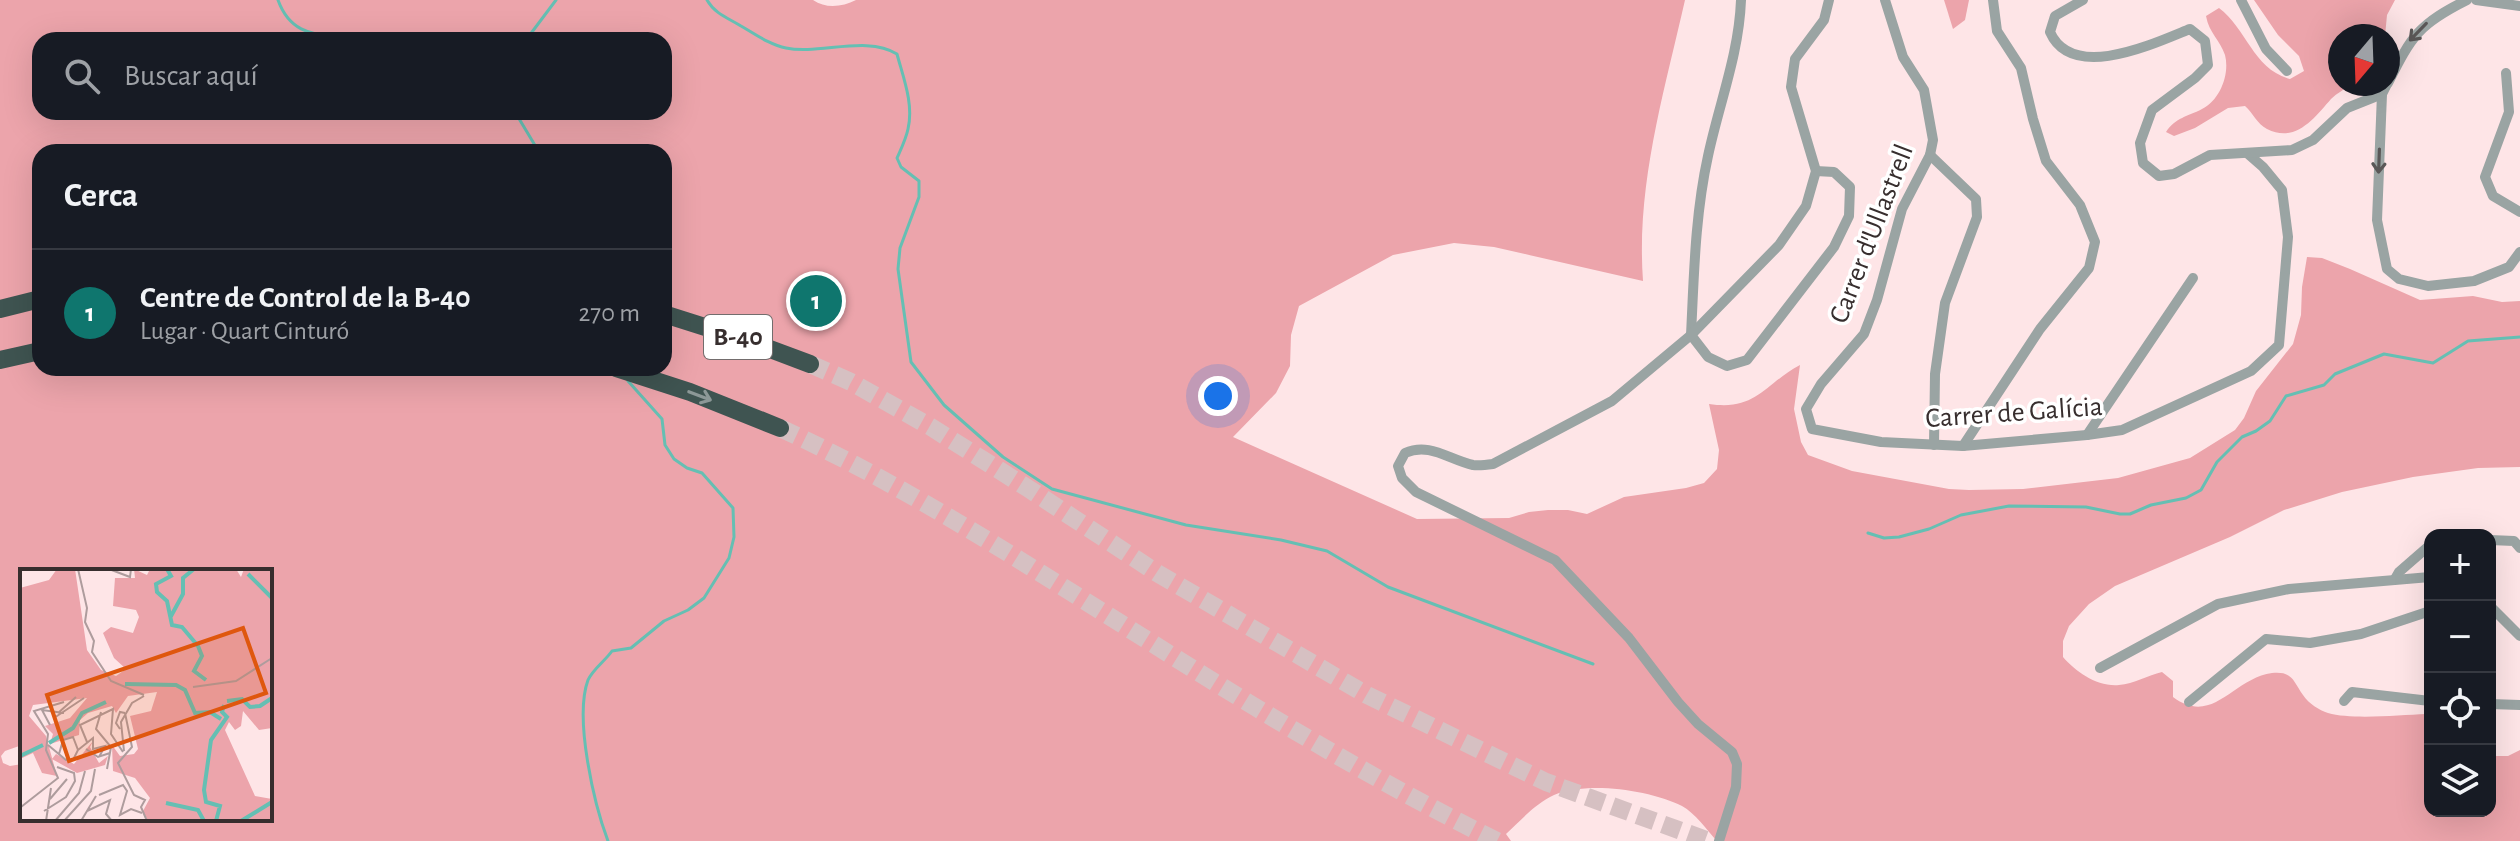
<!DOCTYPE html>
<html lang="es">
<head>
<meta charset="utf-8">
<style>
	:root { --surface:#171b24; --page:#242831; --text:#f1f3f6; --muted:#9ea1a6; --line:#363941; --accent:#0f766e }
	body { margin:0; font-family:"Alegreya Sans",sans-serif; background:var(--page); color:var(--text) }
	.controls { position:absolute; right:24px; bottom:24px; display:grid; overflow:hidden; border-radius:16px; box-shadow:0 8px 32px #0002 }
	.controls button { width:72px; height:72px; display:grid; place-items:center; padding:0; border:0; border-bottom:2px solid var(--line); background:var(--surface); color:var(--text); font:40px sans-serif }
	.compass { position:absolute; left:2328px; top:24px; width:72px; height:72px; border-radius:50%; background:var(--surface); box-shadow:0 8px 32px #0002; rotate:199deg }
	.you { position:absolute; left:1218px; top:396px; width:28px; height:28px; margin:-20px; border:6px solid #fff; border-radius:50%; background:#1a73e8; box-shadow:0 0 0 12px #1a73e833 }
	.badge { display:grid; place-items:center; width:52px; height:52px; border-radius:50%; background:var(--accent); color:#fff; font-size:26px; font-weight:700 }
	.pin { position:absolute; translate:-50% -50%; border:4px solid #fff; box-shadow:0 2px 8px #0006 }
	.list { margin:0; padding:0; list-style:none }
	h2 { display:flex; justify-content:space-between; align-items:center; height:104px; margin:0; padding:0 32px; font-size:34px }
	h2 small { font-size:26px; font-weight:400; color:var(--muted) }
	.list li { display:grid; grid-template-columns:52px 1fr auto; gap:24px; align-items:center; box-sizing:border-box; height:128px; padding:0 32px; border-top:2px solid var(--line) }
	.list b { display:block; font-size:30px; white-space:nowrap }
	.list p { margin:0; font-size:26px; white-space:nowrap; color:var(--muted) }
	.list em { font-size:26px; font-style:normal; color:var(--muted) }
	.icon { flex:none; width:44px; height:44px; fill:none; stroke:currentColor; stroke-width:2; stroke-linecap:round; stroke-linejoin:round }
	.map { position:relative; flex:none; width:2520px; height:841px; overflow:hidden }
	.search { position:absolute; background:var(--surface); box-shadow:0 8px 32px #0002; left:32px; top:32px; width:640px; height:88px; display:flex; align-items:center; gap:20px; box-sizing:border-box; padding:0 28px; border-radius:24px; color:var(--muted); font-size:30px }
	.panel { position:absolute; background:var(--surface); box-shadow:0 8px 32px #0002; left:32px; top:144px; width:640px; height:232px; border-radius:24px }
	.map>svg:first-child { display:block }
	.green { fill:#eca4ab; fill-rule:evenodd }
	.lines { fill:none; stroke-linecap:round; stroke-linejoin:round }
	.stream { stroke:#65bfb3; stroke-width:3 }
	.highway-tunnel { stroke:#d6c0c2; stroke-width:18; stroke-dasharray:18 9; stroke-linecap:butt }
	.street { stroke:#9aa4a3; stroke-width:10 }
	.highway { stroke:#3f5451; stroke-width:18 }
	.oneway { stroke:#5a5757 }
	.oneway2 { stroke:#8c9897 }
	.labels { text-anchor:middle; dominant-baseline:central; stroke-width:7; stroke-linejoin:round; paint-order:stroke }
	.shield { fill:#fff; stroke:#736d6d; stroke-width:2 }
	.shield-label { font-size:26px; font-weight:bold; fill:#372e2e }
	.street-label { font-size:28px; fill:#372e2e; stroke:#fff }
	.inset-river { fill:none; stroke:#65bfb3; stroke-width:4 }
	.inset-road { fill:none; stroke:#ae9c9d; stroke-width:2 }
	.view { fill:#df570e; fill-opacity:0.15; stroke:#df570e; stroke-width:4 }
	.inset-edge { fill:none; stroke:#372e2e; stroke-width:4 }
</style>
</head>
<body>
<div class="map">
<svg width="2520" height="841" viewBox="0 0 2520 841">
	<rect width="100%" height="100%" fill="#fee5e7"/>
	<!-- green -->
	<g class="green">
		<path d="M 0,0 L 813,0 C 826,9 842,7 856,0 L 1685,0 C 1664,93 1636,185 1643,281 L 1494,247 L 1454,243 L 1393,255 L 1299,306 L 1291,335 L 1290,366 L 1276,393 L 1233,437 L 1417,519 L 1509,518 L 1529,512 L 1548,510 L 1568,510 L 1587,514 L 1624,497 L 1686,488 L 1704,483 L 1717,469 L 1719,450 L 1709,404 C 1757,411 1763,385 1800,365 L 1794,409 L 1801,442 L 1808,455 L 1852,471 L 1949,489 L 1969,490 L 2023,489 L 2118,478 L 2190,458 L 2235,430 L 2244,418 L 2256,391 L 2293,344 L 2301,315 L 2302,287 L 2307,257 L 2322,258 L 2350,269 L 2420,300 L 2473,296 L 2502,302 L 2520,301 L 2520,467 L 2478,468 L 2413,477 L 2342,492 L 2284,510 L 2230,537 L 2115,586 L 2089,604 L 2069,626 L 2063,641 L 2063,657 C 2076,672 2097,687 2119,685 C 2134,684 2148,675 2162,672 L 2173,681 L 2173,697 C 2213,727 2233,678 2272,673 C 2293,671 2293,681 2303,695 C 2309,704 2319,710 2328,713 C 2352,720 2400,715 2426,714 L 2430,718 L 2430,811 L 2490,811 L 2490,756 L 2508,756 L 2520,750 L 2520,841 L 1717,841 C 1707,830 1695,813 1682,806 C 1650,790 1587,781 1554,795 C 1536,803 1520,821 1506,834 L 1511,841 L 0,841 ZM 40,40 L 664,40 L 664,112 L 40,112 ZM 40,152 L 664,152 L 664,368 L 40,368 ZM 22,571 L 270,571 L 270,819 L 22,819 L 22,764 L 10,766 L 3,763 L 1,756 L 5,751 L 22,745 Z"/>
		<path d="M 1944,0 L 1969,0 L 1965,20 L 1953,29 Z"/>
		<path d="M 2254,0 L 2395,0 L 2387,15 L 2385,36 L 2340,36 L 2340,84 L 2352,84 C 2345,89 2337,93 2331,99 C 2315,117 2296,144 2267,129 C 2257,124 2253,113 2245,106 L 2228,108 L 2195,128 L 2174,136 L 2166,132 C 2176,117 2187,117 2202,109 C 2220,100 2230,74 2225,55 C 2220,40 2209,33 2206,16 L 2219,8 C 2247,29 2253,69 2290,79 L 2304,71 L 2299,56 L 2278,35 Z"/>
	</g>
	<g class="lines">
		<!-- stream -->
		<g class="stream">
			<path d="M 278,0 C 291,36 317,34 350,40"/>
			<path d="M 707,0 C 715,14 728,18 741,26 C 755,34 770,45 786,48 C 819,55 867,35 897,54 C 903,77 914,104 908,129 C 906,139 901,149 897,158 L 901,167 L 919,181 L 919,197 L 900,248 L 898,269 L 911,362 L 944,405 L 1003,457 L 1052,489 L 1186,525 L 1281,540 L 1327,551 L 1388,587 L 1593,664"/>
			<path d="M 526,40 L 556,0"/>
			<path d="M 515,112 L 539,152"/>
			<path d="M 1868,533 L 1884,538 L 1899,537 L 1929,529 L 1961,515 L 2009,506 L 2086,507 L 2120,514 L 2130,514 L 2151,505 L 2186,498 L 2201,490 L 2217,462 L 2242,437 L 2256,431 L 2270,421 L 2286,396 L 2324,385 L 2335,374 L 2384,354 L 2433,363 L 2468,341 L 2520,337"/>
			<path d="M 608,841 C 594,804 574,718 588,680 C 593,669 605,661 612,651 L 631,648 L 664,621 L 688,610 L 704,598 L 729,558 L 734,537 L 733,508 L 702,473 L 687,468 L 674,459 L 665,445 L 662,419 L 628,381"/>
		</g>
		<!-- highway-tunnel -->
		<g class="highway-tunnel">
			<path d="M 810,364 L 851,382 L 931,427 L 1029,489 L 1157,573 L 1367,695 L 1546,782 L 1709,841"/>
			<path d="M 780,428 C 902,484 1015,557 1128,628 C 1248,704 1369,778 1497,841"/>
		</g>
		<!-- street -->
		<g class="street">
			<path d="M 1885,0 L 1903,57 L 1924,90 L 1933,140 L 1930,155 L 1902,209 L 1877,300 L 1864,334 L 1821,384 L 1806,409 L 1812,429 L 1881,442 L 1963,446 L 2087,435 L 2122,430 L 2251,371 L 2279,345 L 2288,237 L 2282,190 L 2263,167 L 2247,153"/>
			<path d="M 2083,0 L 2055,16 L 2050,32 C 2072,82 2153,44 2190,29 L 2205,41 L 2208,65 L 2195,78 L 2152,110 L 2140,143 L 2143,163 L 2159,176 L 2174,174 L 2210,155 L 2292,150 L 2313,140 L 2347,108 L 2382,94"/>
			<path d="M 2241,0 L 2266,49 L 2287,71"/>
			<path d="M 2476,0 L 2520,6"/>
			<path d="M 2506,73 L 2509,112 L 2485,177 L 2493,196 L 2520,212"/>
			<path d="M 2388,83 C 2412,35 2419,24 2467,0"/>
			<path d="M 2387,84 L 2382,94 L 2377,220 L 2387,269 L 2399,279 L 2428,286 L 2474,281 L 2509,267 L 2520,252"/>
			<path d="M 1930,155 L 1976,199 L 1977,217 L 1945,303 L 1935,374 L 1934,445"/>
			<path d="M 1691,335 C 1694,275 1695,215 1708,156 C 1719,104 1739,54 1741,0"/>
			<path d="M 1691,335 L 1708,357 L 1727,366 L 1747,360 L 1834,247 L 1849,216 L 1850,187 L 1834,172 L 1816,171"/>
			<path d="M 2087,435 L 2193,278"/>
			<path d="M 1963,446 L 2040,329 L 2089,268 L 2095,242 L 2080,205 L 2046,161 L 2033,119 L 2021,68 L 1997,31 L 1993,0"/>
			<path d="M 2490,540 L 2514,541 L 2520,548"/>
			<path d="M 2395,579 L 2399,572 L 2430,545"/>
			<path d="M 2490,606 L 2520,636"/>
			<path d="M 2100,668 L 2218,604 L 2289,589 L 2430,577"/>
			<path d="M 2344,701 L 2352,692 L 2430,701"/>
			<path d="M 2189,702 L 2266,639 L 2310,643 L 2361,634 L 2430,611"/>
			<path d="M 2490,704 L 2520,705"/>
			<path d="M 1719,841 L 1736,787 L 1737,764 L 1732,752 L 1698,724 L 1678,702 L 1629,638 L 1555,560 L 1416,492 L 1402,478 L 1398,466 L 1405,453 C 1430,442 1449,460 1473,465 C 1479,466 1486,465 1493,464 L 1612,401 L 1691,335 L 1779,245 L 1806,206 L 1816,171 L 1791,87 L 1795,59 L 1824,20 L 1829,0"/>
		</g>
		<!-- highway -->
		<g class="highway">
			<path d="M 0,309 L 40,299"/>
			<path d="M 664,314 L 746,340 L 810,364"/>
			<path d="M 0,360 L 40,351"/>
			<path d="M 616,368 L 690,392 L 780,428"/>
		</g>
	</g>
	<!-- one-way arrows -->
	<defs><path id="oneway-shaft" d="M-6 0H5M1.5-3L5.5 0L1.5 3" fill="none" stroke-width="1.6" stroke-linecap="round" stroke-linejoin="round" transform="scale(2)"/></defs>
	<g class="oneway">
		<use href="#oneway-shaft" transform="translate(2418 32) rotate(134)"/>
		<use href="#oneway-shaft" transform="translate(2379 161) rotate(92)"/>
	</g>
	<use class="oneway2" href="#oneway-shaft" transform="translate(700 396) rotate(21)"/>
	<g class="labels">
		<!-- shield labels -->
		<rect class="shield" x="704" y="315" width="68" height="44" rx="6"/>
		<g class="shield-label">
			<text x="738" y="337">B-40</text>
		</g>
		<!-- street labels -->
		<g class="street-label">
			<text transform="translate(1872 234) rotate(-69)">Carrer d'Ullastrell</text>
			<text transform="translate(2014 413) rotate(-4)">Carrer de Galícia</text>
		</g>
	</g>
	<!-- overview -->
	<g transform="translate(20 569)">
		<rect width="252" height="252" fill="#fee5e7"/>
		<path d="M 37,0 L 55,0 L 67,81 L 81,101 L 96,107 L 106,100 L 94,89 L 83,64 L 91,58 L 113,64 L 119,48 L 116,41 L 93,37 L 95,9 L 115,9 L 114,0 L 127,6 L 130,0 L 216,0 L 221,8 L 224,0 L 252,0 L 252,159 L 239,161 L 223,142 L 221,157 L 215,161 L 209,153 L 205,161 L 235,227 L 252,230 L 252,252 L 128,252 L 123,242 L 130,229 L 115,209 L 93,202 L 92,176 L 100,187 L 114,185 L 118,180 L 110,147 L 131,142 L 137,123 L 108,127 L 96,144 L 92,137 L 68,144 L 60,151 L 59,166 L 30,175 L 33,165 L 25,157 L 50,149 L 67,129 L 13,136 L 9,147 L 26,167 L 37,207 L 22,204 L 13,184 L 0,190 L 0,19 L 29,11 ZM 73,172 L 70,178 L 79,194 L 88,187 L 85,196 L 57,204 L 32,190 L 36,185 L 54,195 Z" fill="#eca4ab"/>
		<path class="inset-river" d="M 147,0 L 151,7 L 136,15 L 137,23 L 147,32 L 152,56 L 162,58 L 178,77 L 182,87 L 174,102 L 186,111M 228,5 L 252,29M 150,49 L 163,25 L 163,9 L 174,0M 105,115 L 156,116 L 165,121 L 175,144 L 190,143 L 201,150M 207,132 L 222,130 L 230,138 L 240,137 L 252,129M 29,174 L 53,159 L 62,144 L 86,133M 0,187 L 23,176M 146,234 L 178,241 L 184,252M 196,252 L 200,237 L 186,233 L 184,221 L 191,171 L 207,148 L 202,143 L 204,136M 221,252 L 252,233"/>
		<path class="inset-road" d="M 58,0 L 67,39 L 65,53 L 74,72 L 72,83 L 91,112 L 124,126M 89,0 L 110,8 L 111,0M 173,118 L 216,112 L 252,89M 81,143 L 76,160 L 91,178 L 87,200M 38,144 L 56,128M 105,144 L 112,178 L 98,194 L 114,226 L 125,231 L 121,238 L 127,252M 34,149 L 64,129M 30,156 L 22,141 L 44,144M 100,160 L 96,154 L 100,143 L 105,144M 67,173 L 60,156 L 93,140 L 91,165 L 103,183M 28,176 L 46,191 L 53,191 L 58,181 L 53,168 L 43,171 L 39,185M 66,180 L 78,188 L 90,184M 58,181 L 73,169 L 73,180 L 85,177 L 79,188M 104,182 L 101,153 L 112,134 L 124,127M 79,226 L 103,216 L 107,222 L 100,246 L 111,240 L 122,244M 30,230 L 47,210M 1,238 L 38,209 L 26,181 L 28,165 L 14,142 L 44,133M 24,242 L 46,228 L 55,212 L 54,204 L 37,198M 67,242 L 90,231 L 86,245 L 92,252M 26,252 L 31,219M 35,252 L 59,224 L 65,202M 44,252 L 71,222 L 75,200M 61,252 L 76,227"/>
		<path class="view" d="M 223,59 L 246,124 L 49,192 L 27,126 Z"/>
		<rect width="252" height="252" class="inset-edge"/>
	</g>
</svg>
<div class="controls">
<button>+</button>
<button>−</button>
<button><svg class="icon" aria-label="locate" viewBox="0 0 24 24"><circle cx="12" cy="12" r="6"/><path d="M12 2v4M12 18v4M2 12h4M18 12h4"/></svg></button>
<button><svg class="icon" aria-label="layers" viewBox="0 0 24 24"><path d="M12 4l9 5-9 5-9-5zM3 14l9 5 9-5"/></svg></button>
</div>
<svg class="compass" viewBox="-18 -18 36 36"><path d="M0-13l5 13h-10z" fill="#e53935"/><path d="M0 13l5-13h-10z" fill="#9ea1a6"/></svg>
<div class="you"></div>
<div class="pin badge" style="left:816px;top:301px">1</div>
<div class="search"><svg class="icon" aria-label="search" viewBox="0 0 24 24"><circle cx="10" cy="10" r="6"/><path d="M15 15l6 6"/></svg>Buscar aquí</div>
<section class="panel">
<h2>Cerca<small></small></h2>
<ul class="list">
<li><span class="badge">1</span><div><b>Centre de Control de la B-40</b><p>Lugar · Quart Cinturó</p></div><em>270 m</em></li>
</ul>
</section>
</div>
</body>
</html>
